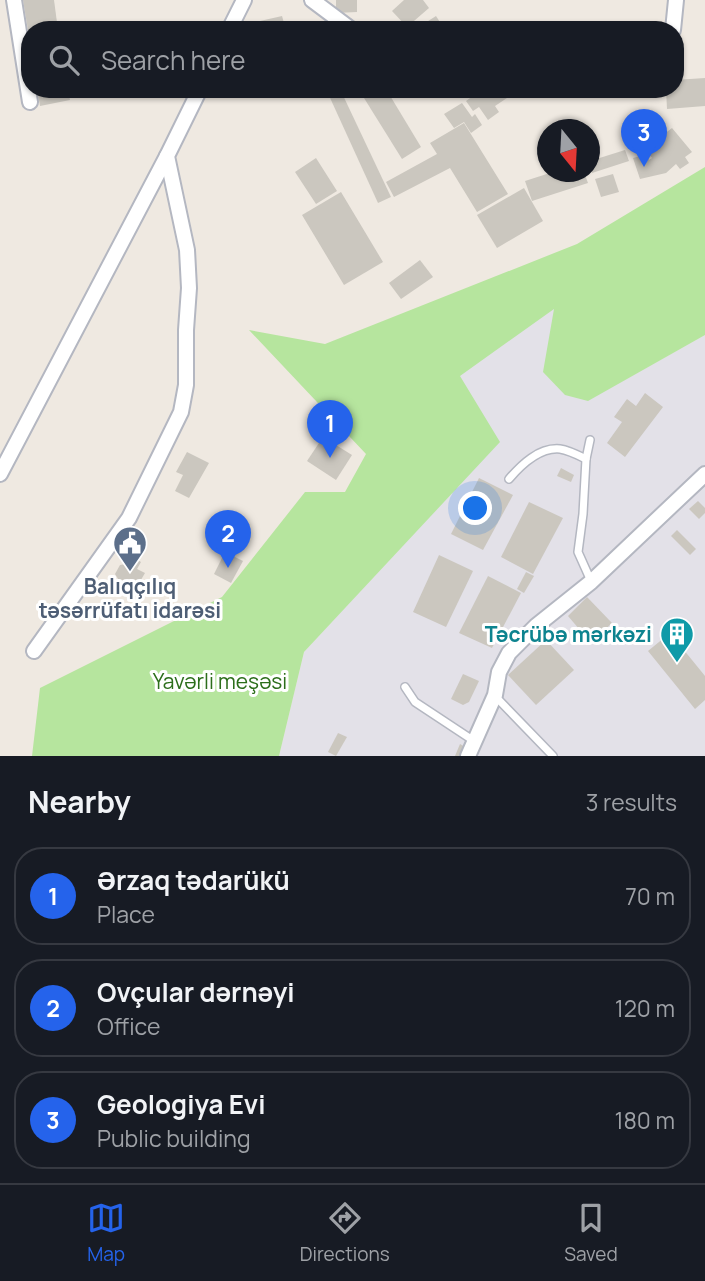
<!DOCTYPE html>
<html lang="en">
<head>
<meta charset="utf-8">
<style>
	:root { --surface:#171b24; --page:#20242c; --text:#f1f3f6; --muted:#9ea1a6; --line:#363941; --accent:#2563eb }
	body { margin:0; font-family:Manrope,sans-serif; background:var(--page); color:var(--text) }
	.compass { position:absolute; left:537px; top:119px; width:63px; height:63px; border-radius:50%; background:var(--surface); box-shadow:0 2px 5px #0004; rotate:162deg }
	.you { position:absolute; left:476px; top:509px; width:24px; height:24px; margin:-18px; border:5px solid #fff; border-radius:50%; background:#1a73e8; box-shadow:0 0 0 10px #1a73e833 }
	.badge { display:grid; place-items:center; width:46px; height:46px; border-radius:50%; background:var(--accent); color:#fff; font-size:23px; font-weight:700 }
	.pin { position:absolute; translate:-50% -58px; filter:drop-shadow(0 2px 4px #0008) }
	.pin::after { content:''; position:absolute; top:37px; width:24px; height:21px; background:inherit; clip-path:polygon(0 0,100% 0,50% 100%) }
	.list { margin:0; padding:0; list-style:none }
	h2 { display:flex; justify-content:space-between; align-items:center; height:91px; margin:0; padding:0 28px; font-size:30px }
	h2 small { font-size:23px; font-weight:400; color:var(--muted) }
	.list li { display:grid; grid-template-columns:46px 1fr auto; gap:21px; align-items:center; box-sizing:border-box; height:98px; margin:0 14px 14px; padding:0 14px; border:2px solid var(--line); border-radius:28px }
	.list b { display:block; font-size:26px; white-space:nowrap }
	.list p { margin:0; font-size:23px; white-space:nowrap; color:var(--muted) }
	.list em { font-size:23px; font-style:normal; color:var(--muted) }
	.icon { flex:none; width:38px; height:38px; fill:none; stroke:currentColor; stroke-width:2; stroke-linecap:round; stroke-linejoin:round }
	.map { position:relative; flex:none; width:705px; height:756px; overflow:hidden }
	.search { position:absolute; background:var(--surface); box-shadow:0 2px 5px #0004; left:21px; right:21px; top:21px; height:77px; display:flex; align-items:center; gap:18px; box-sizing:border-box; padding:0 24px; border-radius:28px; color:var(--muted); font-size:26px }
	.sheet { height:427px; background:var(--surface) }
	nav { display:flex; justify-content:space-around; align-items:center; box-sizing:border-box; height:98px; border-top:2px solid var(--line); background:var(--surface); font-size:19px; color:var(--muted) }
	nav a { display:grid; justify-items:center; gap:4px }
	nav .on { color:var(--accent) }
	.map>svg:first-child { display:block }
	.industrial { fill:#e3e1e8 }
	.green { fill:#b6e59e }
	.building { fill:#cbc7bf }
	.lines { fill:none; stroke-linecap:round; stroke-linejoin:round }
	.lane-casing { stroke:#b4b7c1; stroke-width:10 }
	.street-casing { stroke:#b4b7c1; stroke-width:18 }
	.lane { stroke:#fff; stroke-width:7 }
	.street { stroke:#fff; stroke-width:14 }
	.labels { text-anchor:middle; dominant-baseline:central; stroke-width:6; stroke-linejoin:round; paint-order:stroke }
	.service-label { font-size:21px; font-weight:bold; fill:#4e5e75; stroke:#fff }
	.culture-label { font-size:21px; font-weight:bold; fill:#0d838f; stroke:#fff; text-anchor:end }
	.park-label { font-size:21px; fill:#2c6e1b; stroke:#fff }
</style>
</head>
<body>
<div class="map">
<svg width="705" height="756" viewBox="0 0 705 756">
	<rect width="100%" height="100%" fill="#efe9e1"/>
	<!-- industrial -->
	<path class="industrial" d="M 554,308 L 588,400 L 705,335 L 705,756 L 279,756 L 304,652 L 499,442 L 459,376 Z"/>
	<!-- green -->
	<path class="green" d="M 705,167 L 705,335 L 588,401 L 565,395 L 543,372 L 554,309 L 460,376 L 500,442 L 304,652 L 279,756 L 32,756 L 40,688 L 222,597 L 305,492 L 345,492 L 366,454 L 249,330 L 325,344 L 577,244 Z"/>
	<!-- building -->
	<g class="building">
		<path d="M 23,0 L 54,0 L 58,30 L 28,30 Z"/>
		<path d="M 336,0 L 357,0 L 357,12 L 336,13 Z"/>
		<path d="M 404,0 L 423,0 L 429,8 L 407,27 L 392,11 Z"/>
		<path d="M 282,16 L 286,30 L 262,30 L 260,21 Z"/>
		<path d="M 436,16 L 445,30 L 414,30 Z"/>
		<path d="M 705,78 L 705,106 L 667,109 L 666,89 L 675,89 L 675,80 Z"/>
		<path d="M 37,89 L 68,89 L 70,100 L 40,106 Z"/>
		<path d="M 326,89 L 340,89 L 391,197 L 378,203 Z"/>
		<path d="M 361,89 L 386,89 L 421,147 L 402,159 L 359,90 Z"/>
		<path d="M 483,89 L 510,89 L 513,94 L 495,106 L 499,112 L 488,120 L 479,107 L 473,111 L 466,101 Z"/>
		<path d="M 562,89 L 628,89 L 628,91 L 562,98 Z"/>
		<path d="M 462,103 L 472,117 L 475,114 L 482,125 L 471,133 L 464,122 L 454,128 L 444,114 Z"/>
		<path d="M 464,123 L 508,194 L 477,212 L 450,168 L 394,197 L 386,182 L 437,154 L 430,143 Z"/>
		<path d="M 672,128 L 692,152 L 685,157 L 689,163 L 680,169 L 676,164 L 666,173 L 640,179 L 633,158 L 647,154 L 649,160 L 652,158 L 645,149 Z"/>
		<path d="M 625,150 L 629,161 L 592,173 L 590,161 Z"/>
		<path d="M 316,158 L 337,191 L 316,204 L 295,172 Z"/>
		<path d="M 553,172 L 584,172 L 588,183 L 532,201 L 525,181 Z"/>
		<path d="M 613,174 L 619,192 L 601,197 L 595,179 Z"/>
		<path d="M 524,188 L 543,221 L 497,248 L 477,215 Z"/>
		<path d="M 341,192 L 383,262 L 344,285 L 302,215 Z"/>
		<path d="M 420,260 L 433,277 L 401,299 L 389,283 Z"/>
		<path d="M 645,393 L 663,407 L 625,457 L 607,443 L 622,422 L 614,417 L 627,399 L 636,406 Z"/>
		<path d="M 323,437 L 352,455 L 336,480 L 307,461 Z"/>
		<path d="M 187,452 L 209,463 L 189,498 L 175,491 L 183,475 L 176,472 Z"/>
		<path d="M 561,468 L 574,475 L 571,482 L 557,476 Z"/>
		<path d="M 479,478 L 513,495 L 483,550 L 451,534 Z"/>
		<path d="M 698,501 L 705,508 L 705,513 L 699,519 L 689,509 Z"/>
		<path d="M 529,502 L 563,518 L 533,574 L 501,557 Z"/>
		<path d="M 677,530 L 696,549 L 690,555 L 671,536 Z"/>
		<path d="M 225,552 L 243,561 L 231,583 L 214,574 Z"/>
		<path d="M 439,555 L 473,571 L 446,627 L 413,612 Z"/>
		<path d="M 131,556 L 141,562 L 137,569 L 145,573 L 135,590 L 120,582 L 115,574 L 120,565 L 126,564 Z"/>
		<path d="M 526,572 L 534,576 L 524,593 L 517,589 Z"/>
		<path d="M 488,576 L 521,593 L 492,648 L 459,633 Z"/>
		<path d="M 587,597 L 612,623 L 591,643 L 568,616 Z"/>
		<path d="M 670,633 L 705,676 L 705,700 L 695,709 L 648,651 Z"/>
		<path d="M 546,640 L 574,670 L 536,705 L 508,675 Z"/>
		<path d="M 463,674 L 479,681 L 469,702 L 463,705 L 451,699 Z"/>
		<path d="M 338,733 L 347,737 L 336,756 L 328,752 Z"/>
		<path d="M 460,744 L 465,747 L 461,756 L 455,756 Z"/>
	</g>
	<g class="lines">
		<!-- lane casing -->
		<g class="lane-casing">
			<g id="lane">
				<path d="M 590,440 L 586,459 L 583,514 L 578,552 L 591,581"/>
				<path d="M 509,479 C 521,465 539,447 560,449 C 568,450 578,455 586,459"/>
				<path d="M 405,687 L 415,702 L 474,741"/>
				<path d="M 495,696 L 553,756"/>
			</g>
		</g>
		<!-- street casing -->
		<g class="street-casing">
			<g id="street">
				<path d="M 14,0 L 30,102"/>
				<path d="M 312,0 L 352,30"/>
				<path d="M 229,30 L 244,0"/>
				<path d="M 673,30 L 676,0"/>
				<path d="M 0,474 L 167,156"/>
				<path d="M 34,651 L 129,518 L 181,412 L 186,385 L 186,330 L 189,288 L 187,250 L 167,156 L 200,89"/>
				<path d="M 468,756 L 495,695 L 499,672 L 509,653 L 536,626 L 591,582 L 705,474"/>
			</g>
		</g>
		<!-- lane -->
		<use href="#lane" class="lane"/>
		<!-- street -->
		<use href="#street" class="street"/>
	</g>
	<!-- icons -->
	<defs>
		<g id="civic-pin" transform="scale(1.75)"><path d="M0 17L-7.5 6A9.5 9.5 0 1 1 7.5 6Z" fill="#5c6f8a" stroke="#fff"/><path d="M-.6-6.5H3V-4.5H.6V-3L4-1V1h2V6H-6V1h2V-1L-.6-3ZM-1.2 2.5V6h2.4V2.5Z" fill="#fff"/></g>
		<g id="building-pin" transform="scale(1.75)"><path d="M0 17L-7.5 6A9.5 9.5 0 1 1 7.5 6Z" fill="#0f9aa8" stroke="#fff"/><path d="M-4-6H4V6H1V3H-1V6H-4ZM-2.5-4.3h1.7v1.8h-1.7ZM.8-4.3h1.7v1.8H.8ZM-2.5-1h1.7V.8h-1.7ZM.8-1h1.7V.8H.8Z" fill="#fff"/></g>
	</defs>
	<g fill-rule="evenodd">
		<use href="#civic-pin" x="130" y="543"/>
		<use href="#building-pin" x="677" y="634"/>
	</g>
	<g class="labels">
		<!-- service labels -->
		<g class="service-label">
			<text x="130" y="586">Balıqçılıq<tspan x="130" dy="24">təsərrüfatı idarəsi</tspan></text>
		</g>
		<!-- culture labels -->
		<g class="culture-label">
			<text x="652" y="634">Təcrübə mərkəzi</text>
		</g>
		<!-- park labels -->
		<g class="park-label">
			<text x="220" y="681">Yavərli meşəsi</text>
		</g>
	</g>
</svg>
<svg class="compass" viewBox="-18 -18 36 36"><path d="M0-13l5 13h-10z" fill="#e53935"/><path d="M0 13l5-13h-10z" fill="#9ea1a6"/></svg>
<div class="you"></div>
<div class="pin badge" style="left:330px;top:458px">1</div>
<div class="pin badge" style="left:228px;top:568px">2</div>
<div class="pin badge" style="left:644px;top:167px">3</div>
<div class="search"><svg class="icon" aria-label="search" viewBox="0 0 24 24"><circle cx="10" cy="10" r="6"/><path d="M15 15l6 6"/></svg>Search here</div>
</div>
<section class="sheet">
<h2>Nearby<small>3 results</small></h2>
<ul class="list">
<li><span class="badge">1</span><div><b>Ərzaq tədarükü</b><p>Place</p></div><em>70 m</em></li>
<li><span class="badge">2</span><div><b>Ovçular dərnəyi</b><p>Office</p></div><em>120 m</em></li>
<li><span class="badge">3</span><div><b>Geologiya Evi</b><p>Public building</p></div><em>180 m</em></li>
</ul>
</section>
<nav>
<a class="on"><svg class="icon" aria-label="map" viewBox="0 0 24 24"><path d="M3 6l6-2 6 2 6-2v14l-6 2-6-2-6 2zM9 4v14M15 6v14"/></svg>Map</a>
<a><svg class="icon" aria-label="directions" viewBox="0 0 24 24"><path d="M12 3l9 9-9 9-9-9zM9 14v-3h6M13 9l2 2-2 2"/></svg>Directions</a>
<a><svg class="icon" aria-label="saved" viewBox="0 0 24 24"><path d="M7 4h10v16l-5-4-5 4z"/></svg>Saved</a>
</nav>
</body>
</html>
